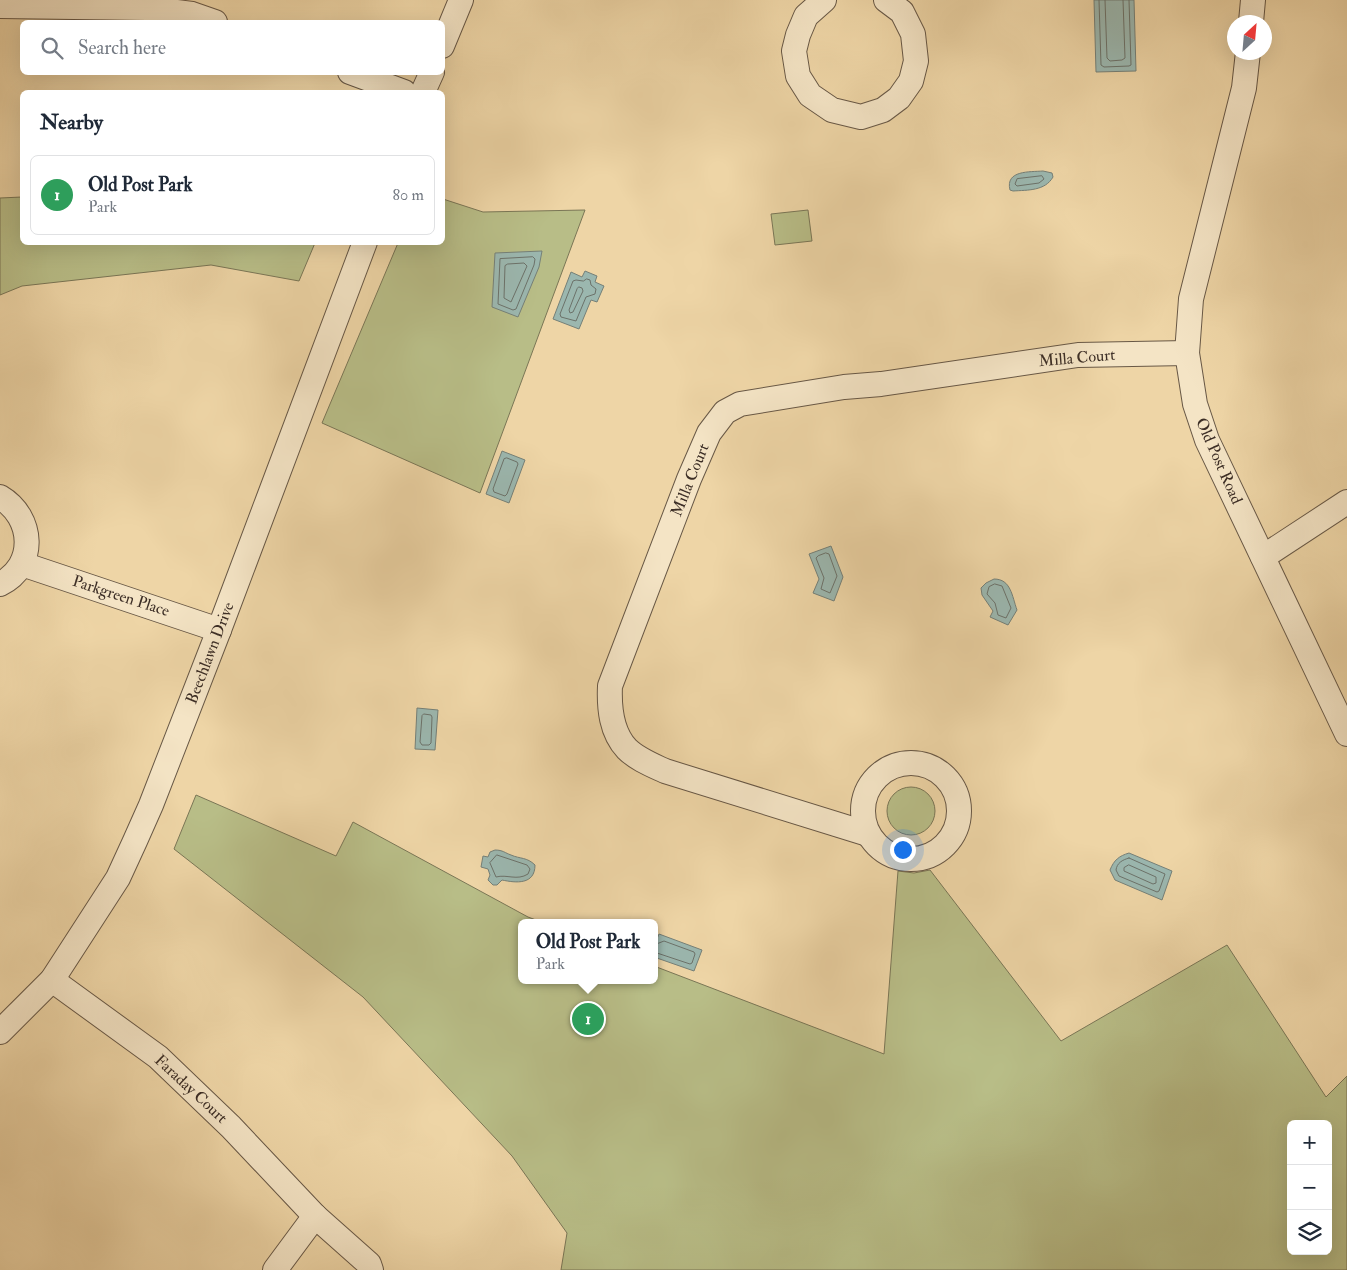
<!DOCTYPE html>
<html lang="en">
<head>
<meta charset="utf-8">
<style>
	:root { --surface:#fff; --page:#f2f2f3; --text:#1f2937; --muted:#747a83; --line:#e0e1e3; --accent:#2563eb }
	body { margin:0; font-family:"IM FELL Double Pica",serif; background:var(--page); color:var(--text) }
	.controls { position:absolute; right:15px; bottom:15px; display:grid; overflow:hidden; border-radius:8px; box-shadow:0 5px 20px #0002 }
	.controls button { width:45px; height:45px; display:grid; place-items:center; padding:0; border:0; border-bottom:1px solid var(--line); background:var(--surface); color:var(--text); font:25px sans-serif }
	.compass { position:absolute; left:1227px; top:15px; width:45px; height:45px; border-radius:50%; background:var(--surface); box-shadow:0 5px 20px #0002; rotate:26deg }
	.you { position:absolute; left:902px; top:849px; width:18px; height:18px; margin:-12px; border:4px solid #fff; border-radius:50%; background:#1a73e8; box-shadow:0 0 0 8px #1a73e833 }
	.badge { display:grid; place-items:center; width:32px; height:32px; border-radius:50%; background:var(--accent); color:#fff; font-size:16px; font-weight:700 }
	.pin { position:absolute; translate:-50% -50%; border:2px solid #fff; box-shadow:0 1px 5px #0006 }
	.popup { position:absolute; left:518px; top:919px; width:140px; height:65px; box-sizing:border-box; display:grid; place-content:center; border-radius:8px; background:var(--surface); filter:drop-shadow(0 1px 4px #0005); font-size:16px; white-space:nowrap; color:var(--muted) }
	.popup b { font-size:19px; color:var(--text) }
	.popup::after { content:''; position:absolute; left:50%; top:100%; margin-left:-10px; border:10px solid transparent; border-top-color:var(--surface) }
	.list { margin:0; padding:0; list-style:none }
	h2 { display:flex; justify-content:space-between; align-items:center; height:65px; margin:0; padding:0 20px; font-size:21px }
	h2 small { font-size:16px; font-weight:400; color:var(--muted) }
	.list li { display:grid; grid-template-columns:32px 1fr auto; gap:15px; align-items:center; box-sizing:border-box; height:80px; margin:0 10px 10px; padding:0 10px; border:1px solid var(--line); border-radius:8px }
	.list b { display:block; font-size:19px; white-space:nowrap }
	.list p { margin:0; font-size:16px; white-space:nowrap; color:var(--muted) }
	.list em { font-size:16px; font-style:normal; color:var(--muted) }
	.icon { flex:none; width:28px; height:28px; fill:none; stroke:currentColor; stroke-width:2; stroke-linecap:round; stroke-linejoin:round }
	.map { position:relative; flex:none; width:1347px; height:1270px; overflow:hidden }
	.search { position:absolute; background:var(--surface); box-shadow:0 5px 20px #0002; left:20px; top:20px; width:425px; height:55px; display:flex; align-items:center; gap:12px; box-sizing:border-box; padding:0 18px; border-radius:8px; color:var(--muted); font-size:19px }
	.panel { position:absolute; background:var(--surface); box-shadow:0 5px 20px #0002; left:20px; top:90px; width:425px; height:155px; border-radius:8px }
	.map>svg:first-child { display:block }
	.green { fill:#b8bd87; stroke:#7a7656; fill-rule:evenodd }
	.water { fill:#9bb7af; stroke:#758078 }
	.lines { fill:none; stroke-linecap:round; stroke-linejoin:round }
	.shore { stroke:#6c726a; stroke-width:1 }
	.minor-casing { stroke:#685846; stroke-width:26 }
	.minor { stroke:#f4e4c5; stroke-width:24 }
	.labels { text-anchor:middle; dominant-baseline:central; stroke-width:4; stroke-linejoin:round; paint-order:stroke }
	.street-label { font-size:16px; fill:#3c2e26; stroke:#f4e4c5 }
</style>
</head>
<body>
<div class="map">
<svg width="1347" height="1270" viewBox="0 0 1347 1270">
	<rect width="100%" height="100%" fill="#eed5a6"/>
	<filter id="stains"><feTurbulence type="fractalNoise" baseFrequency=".004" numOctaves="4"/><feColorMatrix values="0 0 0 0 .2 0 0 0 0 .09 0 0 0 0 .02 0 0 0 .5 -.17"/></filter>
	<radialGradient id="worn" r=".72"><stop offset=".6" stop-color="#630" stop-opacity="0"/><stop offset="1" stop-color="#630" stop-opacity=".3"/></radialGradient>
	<!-- green -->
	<g class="green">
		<path d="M 22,197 L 22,242 L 315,243 L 299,281 L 211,265 L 22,286 L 0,295 L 0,198 Z"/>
		<path d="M 443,199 L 483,212 L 585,210 L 480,493 L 322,423 L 398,243 L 442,242 Z"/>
		<path d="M 808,210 L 812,241 L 775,245 L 771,214 Z"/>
		<circle cx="911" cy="811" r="24"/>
		<path d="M 196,795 L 336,856 L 353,822 L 528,917 L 544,923 L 522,923 L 522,980 L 654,980 L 654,966 L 884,1054 L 898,871 L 914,873 L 930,870 L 1061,1041 L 1227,945 L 1326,1097 L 1347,1076 L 1347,1270 L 561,1270 L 567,1233 L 512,1156 L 363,997 L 174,849 ZM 1291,1124 L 1328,1124 L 1328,1251 L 1291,1251 Z"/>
	</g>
	<!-- water -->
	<g class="water">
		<path d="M 1094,0 L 1134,0 L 1136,71 L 1096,72 Z"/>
		<path d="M 1043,171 L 1052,173 L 1053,177 C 1045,191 1028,190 1013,191 L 1010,190 C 1005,170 1030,172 1043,171 Z"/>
		<path d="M 542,251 L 539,267 L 518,317 L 492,307 L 495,253 Z"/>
		<path d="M 585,271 L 597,276 L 595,282 L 604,286 L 597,302 L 591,300 L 579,329 L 553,319 L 571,272 L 582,277 Z"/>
		<path d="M 502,451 L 525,460 L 509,503 L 486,494 Z"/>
		<path d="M 831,546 L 843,577 L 834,601 L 813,593 L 819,579 L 809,554 Z"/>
		<path d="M 994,579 C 1011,579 1012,596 1017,610 L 1008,625 L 990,617 L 993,611 L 982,595 L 981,588 L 986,583 Z"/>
		<path d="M 417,708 L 438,710 L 435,750 L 415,749 Z"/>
		<path d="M 495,850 C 503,850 505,853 511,855 C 520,859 527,857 535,865 C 535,885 516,883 502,880 L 497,885 L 493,885 L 488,880 L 490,875 L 488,869 L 481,867 L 483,856 L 488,857 L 490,852 Z"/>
		<path d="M 1129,853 L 1172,871 L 1162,900 L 1115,880 L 1110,870 C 1114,860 1119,856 1129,853 Z"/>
		<path d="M 659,934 L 702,950 L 694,971 L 654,957 L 654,946 Z"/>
	</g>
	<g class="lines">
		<!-- shore -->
		<g class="shore">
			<path d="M 1099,0 L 1101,65 L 1104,67 L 1129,66 L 1131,65 L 1129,0"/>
			<path d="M 1105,0 L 1107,58 L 1110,61 L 1122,60 L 1125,58 L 1123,0"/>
			<path d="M 1042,176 L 1044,179 L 1039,183 L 1017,186 L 1015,184 L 1017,179 Z"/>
			<path d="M 533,257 L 535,259 L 534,265 L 516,309 L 513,310 L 498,304 L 500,259 Z"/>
			<path d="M 508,264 L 524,263 L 527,266 L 511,302 L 504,298 L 505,266 Z"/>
			<path d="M 587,279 L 590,280 L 591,285 L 596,289 L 595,294 L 586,297 L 576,321 L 561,317 L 560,314 L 573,281 L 576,280 L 583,281 Z"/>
			<path d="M 579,287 L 582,288 L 583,291 L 573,312 L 570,313 L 569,310 L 577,289 Z"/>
			<path d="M 507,458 L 517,462 L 518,464 L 507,494 L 505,496 L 494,492 L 493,489 L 504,459 Z"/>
			<path d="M 826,553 L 829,554 L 837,576 L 830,593 L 821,589 L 824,578 L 816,558 L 818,556 Z"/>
			<path d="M 995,584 L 1002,586 L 1011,608 L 1006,618 L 998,615 L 995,603 L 987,594 L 989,587 Z"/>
			<path d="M 424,714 L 431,715 L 432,717 L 431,743 L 429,745 L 422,745 L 420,742 L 422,716 Z"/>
			<path d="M 497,855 L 527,865 L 530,869 L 528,874 C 517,881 507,874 496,877 L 490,863 Z"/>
			<path d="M 1129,858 L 1165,874 L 1159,891 L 1157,892 L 1119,876 L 1116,870 C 1117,863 1122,860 1129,858 Z"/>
			<path d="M 1129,865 L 1156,877 L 1156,883 L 1153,884 L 1124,871 L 1124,868 Z"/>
			<path d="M 654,945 L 664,941 L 694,952 L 695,954 L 692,963 L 690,964 L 654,952"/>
		</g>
		<!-- minor casing -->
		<g class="minor-casing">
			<g id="minor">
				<path d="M 824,0 L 806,16 L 798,35 L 794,51 L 798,76 L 810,95 L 832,110 L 861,117 L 883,110 L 899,98 L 911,81 L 916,61 L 913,34 L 902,12 L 886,0"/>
				<path d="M 0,6 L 147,8 L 192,14 L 215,22"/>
				<path d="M 1251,22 L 1253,0"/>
				<path d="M 442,46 L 461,0"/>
				<path d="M 1248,52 L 1244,88 L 1191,299 L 1187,353 L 1195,404 L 1207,440 L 1347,734"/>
				<path d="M 350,72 L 404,92"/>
				<path d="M 423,92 L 432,72"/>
				<path d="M 0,497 C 34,517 37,566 0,584"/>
				<path d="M 1263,557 L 1347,502"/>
				<path d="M 22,564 L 219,630"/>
				<circle cx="911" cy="811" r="48"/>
				<path d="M 868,834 L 665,771 C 652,765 637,759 627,749 C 611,732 609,708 610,686 L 689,479 L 709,433 L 725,412 L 740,404 L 844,387 L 881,384 L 1078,355 L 1187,353"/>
				<path d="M 52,980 L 158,1057 L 231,1127 L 315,1216 L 369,1264 L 371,1270"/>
				<path d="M 0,1032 L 52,980 L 118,878 L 135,841 L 151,805 L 219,630 L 365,242"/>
				<path d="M 275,1270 L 315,1216"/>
			</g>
		</g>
		<!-- minor -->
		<use href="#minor" class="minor"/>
	</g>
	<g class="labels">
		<!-- street labels -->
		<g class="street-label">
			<text transform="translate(1077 358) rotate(-5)">Milla Court</text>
			<text transform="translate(1219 461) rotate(66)">Old Post Road</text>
			<text transform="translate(690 480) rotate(-68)">Milla Court</text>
			<text transform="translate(121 596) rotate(18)">Parkgreen Place</text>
			<text transform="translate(210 653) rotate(-69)">Beechlawn Drive</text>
			<text transform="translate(191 1089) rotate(43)">Faraday Court</text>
		</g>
	</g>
	<rect width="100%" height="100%" filter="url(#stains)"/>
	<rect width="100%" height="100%" fill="url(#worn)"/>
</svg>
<div class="controls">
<button>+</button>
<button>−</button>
<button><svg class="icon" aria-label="layers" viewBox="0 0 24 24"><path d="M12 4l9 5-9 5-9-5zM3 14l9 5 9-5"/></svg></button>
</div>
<svg class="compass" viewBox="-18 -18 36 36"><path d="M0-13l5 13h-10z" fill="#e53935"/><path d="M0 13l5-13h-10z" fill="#747a83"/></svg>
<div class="you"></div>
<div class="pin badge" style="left:588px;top:1019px;background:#2e9e5b">1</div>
<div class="popup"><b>Old Post Park</b>Park</div>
<div class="search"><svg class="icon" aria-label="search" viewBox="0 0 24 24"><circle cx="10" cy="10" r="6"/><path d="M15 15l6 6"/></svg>Search here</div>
<section class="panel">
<h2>Nearby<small></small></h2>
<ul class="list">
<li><span class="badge" style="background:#2e9e5b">1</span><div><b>Old Post Park</b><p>Park</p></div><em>80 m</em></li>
</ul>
</section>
</div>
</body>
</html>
